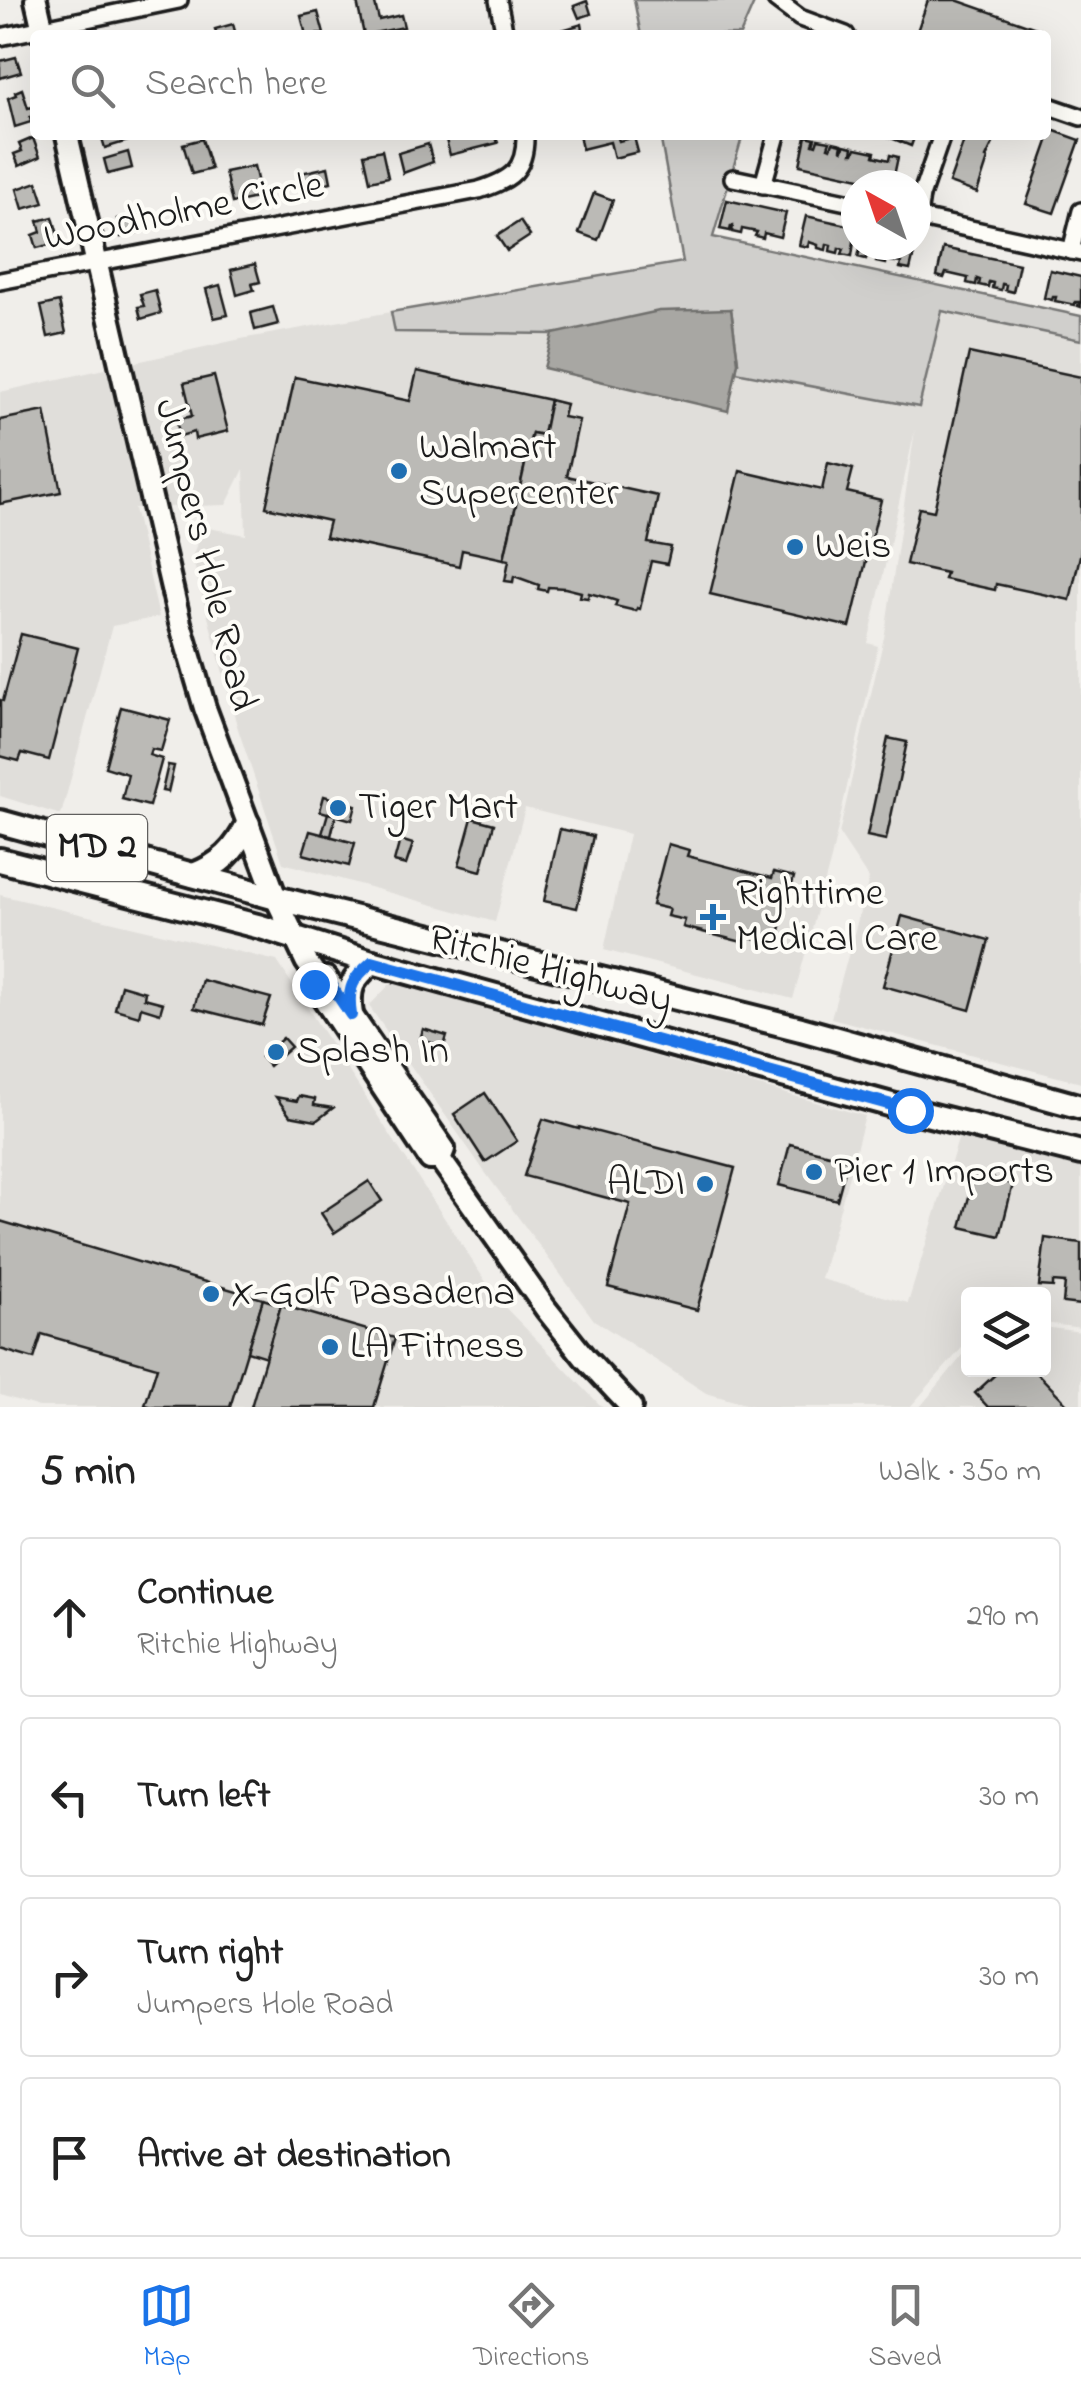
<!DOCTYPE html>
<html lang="en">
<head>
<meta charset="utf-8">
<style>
	:root { --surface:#fff; --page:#f6f6f6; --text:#222; --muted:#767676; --line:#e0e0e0; --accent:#1a73e8 }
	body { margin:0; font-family:"Indie Flower",sans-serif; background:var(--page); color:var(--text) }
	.controls { position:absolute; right:30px; bottom:30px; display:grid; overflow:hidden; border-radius:10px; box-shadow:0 10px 40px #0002 }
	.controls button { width:90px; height:90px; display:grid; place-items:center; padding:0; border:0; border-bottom:2px solid var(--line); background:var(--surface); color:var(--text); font:50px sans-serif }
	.compass { position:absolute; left:841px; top:170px; width:90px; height:90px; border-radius:50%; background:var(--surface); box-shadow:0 10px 40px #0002; rotate:320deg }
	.stop { position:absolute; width:30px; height:30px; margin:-22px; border:8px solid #1a73e8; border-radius:50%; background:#fff }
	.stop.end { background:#1a73e8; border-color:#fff; box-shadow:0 2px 10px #0008 }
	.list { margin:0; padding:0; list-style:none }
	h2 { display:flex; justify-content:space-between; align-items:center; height:130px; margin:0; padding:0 40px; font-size:42px }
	h2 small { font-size:32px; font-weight:400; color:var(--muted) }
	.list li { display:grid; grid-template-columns:65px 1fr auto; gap:30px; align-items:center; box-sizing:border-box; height:160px; margin:0 20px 20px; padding:0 20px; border:2px solid var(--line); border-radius:10px }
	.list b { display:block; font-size:38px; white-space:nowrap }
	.list p { margin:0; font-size:32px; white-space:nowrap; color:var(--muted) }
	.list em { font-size:32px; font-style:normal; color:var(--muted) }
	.icon { flex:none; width:55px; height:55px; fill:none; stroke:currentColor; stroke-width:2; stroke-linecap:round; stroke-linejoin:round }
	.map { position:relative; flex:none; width:1081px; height:1407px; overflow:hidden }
	.search { position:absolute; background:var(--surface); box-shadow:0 10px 40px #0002; left:30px; right:30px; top:30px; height:110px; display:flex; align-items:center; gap:25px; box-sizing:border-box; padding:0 35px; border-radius:10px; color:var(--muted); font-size:38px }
	.sheet { height:850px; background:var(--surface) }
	nav { display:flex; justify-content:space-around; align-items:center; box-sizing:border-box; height:140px; border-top:2px solid var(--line); background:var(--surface); font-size:28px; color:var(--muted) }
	nav a { display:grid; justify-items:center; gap:5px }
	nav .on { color:var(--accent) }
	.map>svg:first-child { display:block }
	.built { fill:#e0deda }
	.green { fill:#d0cfcc; stroke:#767674; stroke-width:2.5 }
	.water { fill:#a8a7a3; stroke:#706f6d; stroke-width:2.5 }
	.building { fill:#bbbab6; stroke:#1c1c1c; stroke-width:2.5 }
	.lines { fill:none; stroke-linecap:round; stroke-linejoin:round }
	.minor-casing { stroke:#1c1c1c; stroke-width:22 }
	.secondary-casing { stroke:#1c1c1c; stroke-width:28 }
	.primary-casing { stroke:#1c1c1c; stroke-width:30 }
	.minor { stroke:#fdfcf7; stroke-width:15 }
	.secondary { stroke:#fdfcf7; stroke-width:20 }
	.primary { stroke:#fdfcf7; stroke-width:22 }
	.route { stroke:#1a73e8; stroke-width:12 }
	.poi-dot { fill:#1f6fb2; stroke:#fdfcf7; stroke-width:4 }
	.labels { text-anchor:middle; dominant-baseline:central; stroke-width:8; stroke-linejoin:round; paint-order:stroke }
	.shield { fill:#fdfcf7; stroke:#605f5e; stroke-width:2.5 }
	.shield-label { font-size:38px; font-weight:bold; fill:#1c1c1c }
	.street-label { font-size:40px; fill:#1c1c1c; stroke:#fdfcf7 }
	.poi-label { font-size:40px; fill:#1c1c1c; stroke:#fdfcf7; text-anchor:start }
</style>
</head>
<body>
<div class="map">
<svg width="1081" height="1407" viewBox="0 0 1081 1407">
	<rect width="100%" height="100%" fill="#f0eeea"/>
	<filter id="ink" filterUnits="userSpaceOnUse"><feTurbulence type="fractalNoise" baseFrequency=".01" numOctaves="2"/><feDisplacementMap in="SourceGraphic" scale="20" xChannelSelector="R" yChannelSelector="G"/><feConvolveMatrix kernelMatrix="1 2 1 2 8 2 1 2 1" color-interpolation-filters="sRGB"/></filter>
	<g filter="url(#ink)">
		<!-- built -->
		<g class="built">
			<path d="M 942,311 L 1081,340 L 1081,1083 L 831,1018 L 869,879 L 839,834 L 885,633 L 915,430 L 868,643 L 878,646 L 831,859 L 793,999 L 604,950 L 629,834 L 525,808 L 495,922 L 283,863 L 238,729 L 192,557 L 203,527 L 246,535 L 244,469 L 226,505 L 134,508 L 159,617 L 112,626 L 61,815 L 0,796 L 0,392 L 241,339 L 391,312 L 396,332 L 553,334 L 544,368 L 728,410 L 736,372 L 919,407 Z"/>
			<path d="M 0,895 L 277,961 L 497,1299 L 602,1407 L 39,1407 L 0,1395 Z"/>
			<path d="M 392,982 L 865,1116 L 821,1279 L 908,1303 L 960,1133 L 1081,1168 L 1081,1328 L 1044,1323 L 1044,1294 L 968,1294 L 968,1341 L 910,1407 L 756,1407 L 706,1393 L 594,1320 L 487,1175 L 369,1006 Z"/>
			<path d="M 1044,1327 L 1081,1332 L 1081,1407 L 920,1407 L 968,1349 L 968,1370 L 1044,1370 Z"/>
		</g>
		<!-- green -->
		<g class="green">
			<path d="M 634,0 L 751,0 L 754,3 L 740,35 L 641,35 Z"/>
			<path d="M 660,135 L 730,135 L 741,141 L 713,237 L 1081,316 L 1081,340 L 942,311 L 919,407 L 736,372 L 738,362 L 731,309 L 553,334 L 395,332 L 391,312 L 683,262 Z"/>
		</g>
		<!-- water -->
		<path class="water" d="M 731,309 L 738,362 L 728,411 L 544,368 L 553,334 L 659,311 Z"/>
		<!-- building -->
		<g class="building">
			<path d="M 367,0 L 374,0 L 379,20 L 401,15 L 404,27 L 364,35 L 357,2 Z"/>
			<path d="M 928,0 L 956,0 L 1039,29 L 1037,35 L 920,35 L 916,34 Z"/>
			<path d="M 587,1 L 591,14 L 579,18 L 574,6 Z"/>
			<path d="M 318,12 L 324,34 L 306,35 L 301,16 Z"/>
			<path d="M 233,24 L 236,35 L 217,35 L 215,29 Z"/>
			<path d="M 582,24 L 584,35 L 559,35 L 558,31 Z"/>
			<path d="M 16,57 L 21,72 L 0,78 L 0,61 Z"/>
			<path d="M 22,89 L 28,108 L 33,107 L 35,115 L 30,117 L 31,122 L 15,127 L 8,98 L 16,95 L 15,92 Z"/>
			<path d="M 1052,130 L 1080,140 L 1054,213 L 1026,204 Z"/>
			<path d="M 101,135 L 126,135 L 128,141 L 105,148 Z"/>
			<path d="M 495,135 L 498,143 L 450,155 L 445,136 Z"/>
			<path d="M 579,135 L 617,135 L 619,141 L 634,137 L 638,152 L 614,158 L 610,142 L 582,149 Z"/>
			<path d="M 884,135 L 915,135 L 911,146 Z"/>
			<path d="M 966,135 L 992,135 L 996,137 L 986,158 L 988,159 L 977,193 L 949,183 Z"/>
			<path d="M 806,136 L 815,138 L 813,144 L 816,145 L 818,139 L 830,141 L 828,147 L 831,148 L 833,142 L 842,144 L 841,149 L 843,150 L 844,145 L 853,147 L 852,153 L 854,153 L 856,148 L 875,152 L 874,156 L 889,160 L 890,155 L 898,157 L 892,185 L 800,165 Z"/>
			<path d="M 33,138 L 40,157 L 19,166 L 14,154 L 22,151 L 19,144 Z"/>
			<path d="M 202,139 L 211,169 L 192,174 L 183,144 Z"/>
			<path d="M 428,144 L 433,162 L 403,173 L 398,153 Z"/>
			<path d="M 382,150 L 388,177 L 370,181 L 364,154 Z"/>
			<path d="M 128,152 L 132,168 L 108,174 L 104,159 Z"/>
			<path d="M 254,166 L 261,197 L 232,203 L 225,172 Z"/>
			<path d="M 328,167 L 331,182 L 304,188 L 301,173 Z"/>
			<path d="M 37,182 L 44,203 L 23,209 L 17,189 Z"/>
			<path d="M 594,193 L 613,200 L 598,240 L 579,233 Z"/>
			<path d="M 727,200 L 786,213 L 780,237 L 764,233 L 763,238 L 755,236 L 757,232 L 742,229 L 741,234 L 732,232 L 733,226 L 731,226 L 730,231 L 720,229 Z"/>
			<path d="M 142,212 L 147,230 L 121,237 L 117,219 Z"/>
			<path d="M 806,216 L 856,227 L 852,256 L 842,254 L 844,249 L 839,248 L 838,253 L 830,251 L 831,245 L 827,244 L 826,250 L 818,248 L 818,245 L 809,242 L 808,247 L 799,245 Z"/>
			<path d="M 53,217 L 60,242 L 37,248 L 33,235 L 41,232 L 38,221 Z"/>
			<path d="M 520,221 L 530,236 L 507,251 L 497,236 Z"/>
			<path d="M 861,245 L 916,245 L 910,270 L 900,268 L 901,263 L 885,260 L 885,264 L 876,262 L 877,258 L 867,255 L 866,259 L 858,257 Z"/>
			<path d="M 943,248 L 1019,264 L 1013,292 L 1005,290 L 1006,285 L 1002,284 L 1001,290 L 992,288 L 993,283 L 989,282 L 988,287 L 979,285 L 980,280 L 977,279 L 976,285 L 967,283 L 968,278 L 946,273 L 944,278 L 937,276 Z"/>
			<path d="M 255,264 L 260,282 L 252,284 L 254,290 L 237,295 L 231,270 Z"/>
			<path d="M 1050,270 L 1081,277 L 1081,307 L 1078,306 L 1079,302 L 1075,302 L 1075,305 L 1055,301 L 1056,297 L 1053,297 L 1052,300 L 1044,298 Z"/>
			<path d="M 220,285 L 228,315 L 214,318 L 206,289 Z"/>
			<path d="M 155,290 L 161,313 L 141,319 L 138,307 L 144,306 L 140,294 Z"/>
			<path d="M 59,302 L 66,333 L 48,337 L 41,306 Z"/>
			<path d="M 273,307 L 278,324 L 255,330 L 251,313 Z"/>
			<path d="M 969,353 L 1081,377 L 1081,551 L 1070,600 L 996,584 L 995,590 L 944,579 L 946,573 L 906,564 L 919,508 L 934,511 Z"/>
			<path d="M 417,371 L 550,400 L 543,435 L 532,433 L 504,559 L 462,550 L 459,566 L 325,537 L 329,521 L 266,507 L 295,377 L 410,401 Z"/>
			<path d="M 214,376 L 228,431 L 195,439 L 194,432 L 180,436 L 176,420 L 192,416 L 184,383 Z"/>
			<path d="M 550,400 L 566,404 L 563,417 L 579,420 L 567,476 L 658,496 L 648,543 L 671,547 L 667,564 L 651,561 L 640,609 L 637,608 L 636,611 L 615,606 L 617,601 L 604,597 L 589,593 L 588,598 L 580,597 L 581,592 L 565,588 L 548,587 L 547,591 L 538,589 L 539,585 L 514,576 L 513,582 L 505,581 L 509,560 L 504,559 L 532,433 L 543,435 Z"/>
			<path d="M 45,411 L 61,492 L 0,504 L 0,420 Z"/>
			<path d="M 828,463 L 853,469 L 847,492 L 881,500 L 850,627 L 710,594 L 740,471 L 822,490 Z"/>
			<path d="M 21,634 L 78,648 L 49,760 L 22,753 L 19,761 L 0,756 L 0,700 L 3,701 Z"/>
			<path d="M 121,707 L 170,720 L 161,751 L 151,749 L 149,755 L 162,759 L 149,806 L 122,799 L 128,774 L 105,767 Z"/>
			<path d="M 888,738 L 907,742 L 886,840 L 867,836 Z"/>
			<path d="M 168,765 L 174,766 L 168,792 L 162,791 Z"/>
			<path d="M 324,796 L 356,805 L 352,820 L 320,811 Z"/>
			<path d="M 328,813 L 336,815 L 331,836 L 322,834 Z"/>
			<path d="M 472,818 L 494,824 L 481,871 L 459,865 Z"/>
			<path d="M 560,829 L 593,836 L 577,908 L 544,901 Z"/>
			<path d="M 310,831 L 355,843 L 349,866 L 303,854 Z"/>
			<path d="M 400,840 L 413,844 L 406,865 L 394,862 Z"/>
			<path d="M 668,844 L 689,850 L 687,856 L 772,878 L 774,872 L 794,877 L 778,938 L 763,934 L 761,941 L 743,936 L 742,942 L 683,927 L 685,920 L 667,916 L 669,909 L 652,905 Z"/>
			<path d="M 902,916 L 989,940 L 970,1010 L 883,986 Z"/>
			<path d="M 202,980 L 271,998 L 262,1025 L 194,1008 Z"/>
			<path d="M 121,985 L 145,992 L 144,998 L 163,1003 L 160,1013 L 141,1007 L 139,1016 L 115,1009 Z"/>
			<path d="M 423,1029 L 447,1036 L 444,1046 L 420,1040 Z"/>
			<path d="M 283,1038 L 291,1047 L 269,1066 L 261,1057 Z"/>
			<path d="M 485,1093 L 517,1141 L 485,1162 L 454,1114 Z"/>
			<path d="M 299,1096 L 315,1099 L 314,1105 L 333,1108 L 316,1121 L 290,1116 L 276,1097 L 297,1101 Z"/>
			<path d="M 543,1119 L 579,1129 L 579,1127 L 735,1168 L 697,1310 L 608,1287 L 630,1204 L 524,1176 Z"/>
			<path d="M 790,1144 L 848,1159 L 837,1200 L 779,1185 Z"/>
			<path d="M 975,1174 L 1013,1184 L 1000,1236 L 961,1227 Z"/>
			<path d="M 369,1181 L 382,1201 L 334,1233 L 321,1213 Z"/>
			<path d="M 0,1221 L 263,1299 L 230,1407 L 153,1407 L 145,1405 L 157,1367 L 42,1334 L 34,1359 L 0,1349 Z"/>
			<path d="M 1045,1238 L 1081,1243 L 1081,1305 L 1063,1303 L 1065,1283 L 1053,1282 L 1053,1287 L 1039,1286 Z"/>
			<path d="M 263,1299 L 281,1305 L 266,1357 L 247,1351 Z"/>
			<path d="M 281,1305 L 395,1338 L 374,1407 L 251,1407 Z"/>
			<path d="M 1000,1370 L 1034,1370 L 1070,1407 L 988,1407 L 975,1393 Z"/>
		</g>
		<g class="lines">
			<!-- minor casing -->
			<g class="minor-casing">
				<g id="minor">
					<path d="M 498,0 L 505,35"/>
					<path d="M 776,0 L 800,18 L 846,35"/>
					<path d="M 0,37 L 179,0"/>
					<path d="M 1046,105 L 1081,117"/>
					<path d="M 733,178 L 856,204"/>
					<path d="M 763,185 L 777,135"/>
					<path d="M 916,217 L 1081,253"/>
					<path d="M 918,217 L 921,196 L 942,135"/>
					<path d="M 1071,251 L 1081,211"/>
					<path d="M 0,281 L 479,190 C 511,180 526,170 525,135"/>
				</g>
			</g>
			<!-- secondary casing -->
			<g class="secondary-casing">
				<g id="secondary">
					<path d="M 36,0 L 44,35"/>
					<path d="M 67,135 L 180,623 L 205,708 L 276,898 L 306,961 L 317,977 L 326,978 L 444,1149 L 440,1159 L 546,1309 L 585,1358 L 631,1407"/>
					<path d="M 322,996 L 430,1159 L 440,1159"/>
				</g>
			</g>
			<!-- primary casing -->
			<g class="primary-casing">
				<g id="primary">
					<path d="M 0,822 L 276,898 L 801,1029 L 1081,1107"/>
					<path d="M 0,860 L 261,927 L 372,962 L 910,1110 L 1081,1153"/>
					<path d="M 194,875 C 221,864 235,851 248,824"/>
					<path d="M 351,1015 C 347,988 352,979 372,962"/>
				</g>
			</g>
			<!-- minor -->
			<use href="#minor" class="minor"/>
			<!-- secondary -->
			<use href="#secondary" class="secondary"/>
			<!-- primary -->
			<use href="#primary" class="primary"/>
		</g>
	</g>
	<g class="lines" filter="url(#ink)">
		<!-- route -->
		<path class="route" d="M 314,984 L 317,976 L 326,978 L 351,1015 C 347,988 352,979 372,962 L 910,1110"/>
	</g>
	<!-- markers -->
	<g class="poi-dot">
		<circle cx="399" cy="471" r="10"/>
		<circle cx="795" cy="547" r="10"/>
		<circle cx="338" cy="808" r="10"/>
		<path d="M708 902h10v10h10v10h-10v10h-10v-10h-10v-10h10z"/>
		<circle cx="276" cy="1052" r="10"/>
		<circle cx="814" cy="1172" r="10"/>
		<circle cx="705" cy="1184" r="10"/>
		<circle cx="211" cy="1294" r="10"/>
		<circle cx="330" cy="1347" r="10"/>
	</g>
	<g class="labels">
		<!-- shield labels -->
		<rect class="shield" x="47" y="815" width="100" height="66" rx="8"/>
		<g class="shield-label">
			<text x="97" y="848">MD 2</text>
		</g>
		<!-- street labels -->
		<g class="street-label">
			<text transform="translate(184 213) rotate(-11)">Woodholme Circle</text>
			<text transform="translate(204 555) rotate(76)">Jumpers Hole Road</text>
			<text transform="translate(550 971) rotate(15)">Ritchie Highway</text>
		</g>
		<!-- poi labels -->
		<g class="poi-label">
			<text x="419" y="448">Walmart<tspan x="419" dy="46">Supercenter</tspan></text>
			<text x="815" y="547">Weis</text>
			<text x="358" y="808">Tiger Mart</text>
			<text x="736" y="894">Righttime<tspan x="736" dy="46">Medical Care</tspan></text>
			<text x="296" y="1052">Splash In</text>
			<text x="834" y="1172">Pier 1 Imports</text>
			<text x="685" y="1184" text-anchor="end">ALDI</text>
			<text x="231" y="1294">X-Golf Pasadena</text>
			<text x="350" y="1347">LA Fitness</text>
		</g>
	</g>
</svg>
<div class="controls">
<button><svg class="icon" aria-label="layers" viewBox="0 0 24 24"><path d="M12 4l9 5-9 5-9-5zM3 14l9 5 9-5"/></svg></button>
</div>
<svg class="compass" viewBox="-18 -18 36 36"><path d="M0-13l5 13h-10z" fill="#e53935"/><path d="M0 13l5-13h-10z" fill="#767676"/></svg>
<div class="stop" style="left:910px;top:1110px"></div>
<div class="stop end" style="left:314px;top:984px"></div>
<div class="search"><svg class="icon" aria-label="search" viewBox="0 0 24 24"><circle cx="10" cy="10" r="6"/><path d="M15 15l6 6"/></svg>Search here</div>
</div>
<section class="sheet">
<h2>5 min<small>Walk · 350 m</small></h2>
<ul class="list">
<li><svg class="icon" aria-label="ahead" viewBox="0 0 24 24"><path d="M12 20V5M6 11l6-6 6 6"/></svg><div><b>Continue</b><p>Ritchie Highway</p></div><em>290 m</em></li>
<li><svg class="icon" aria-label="left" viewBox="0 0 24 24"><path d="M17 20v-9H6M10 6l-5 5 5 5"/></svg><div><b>Turn left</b></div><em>30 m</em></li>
<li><svg class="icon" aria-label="right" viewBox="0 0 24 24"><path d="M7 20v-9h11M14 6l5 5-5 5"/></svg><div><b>Turn right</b><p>Jumpers Hole Road</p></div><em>30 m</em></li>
<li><svg class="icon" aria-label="arrive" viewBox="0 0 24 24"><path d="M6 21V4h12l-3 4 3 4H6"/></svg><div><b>Arrive at destination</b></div></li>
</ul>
</section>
<nav>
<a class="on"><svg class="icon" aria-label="map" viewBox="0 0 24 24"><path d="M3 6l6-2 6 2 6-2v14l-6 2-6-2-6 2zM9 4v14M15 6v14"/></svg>Map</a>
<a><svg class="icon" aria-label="directions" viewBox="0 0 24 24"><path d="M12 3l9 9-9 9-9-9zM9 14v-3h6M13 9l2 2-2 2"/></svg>Directions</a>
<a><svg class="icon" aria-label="saved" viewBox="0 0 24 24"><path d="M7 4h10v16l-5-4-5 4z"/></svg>Saved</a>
</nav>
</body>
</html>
